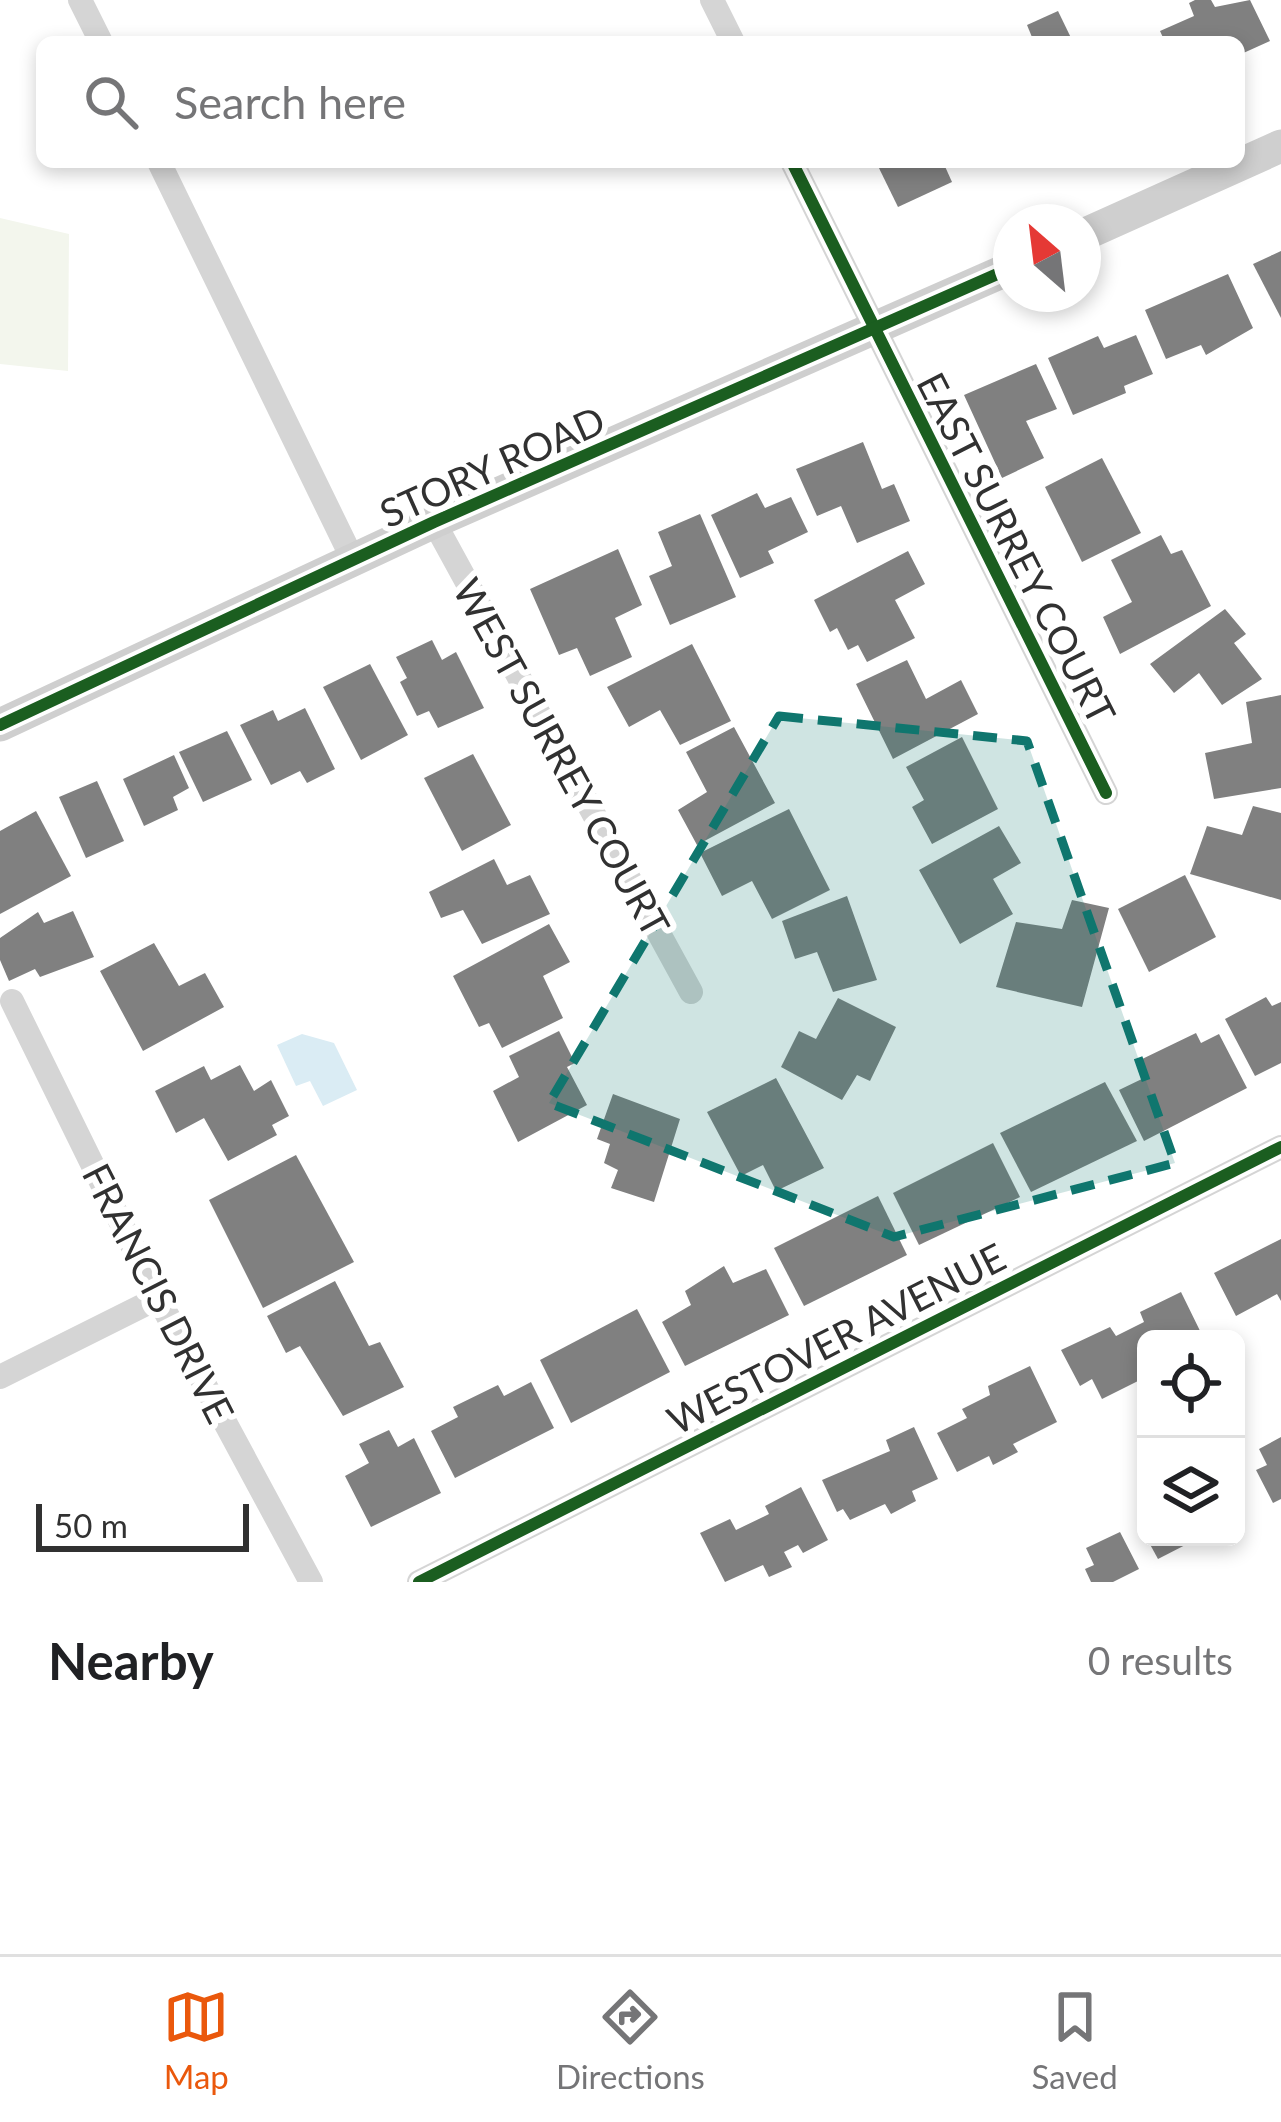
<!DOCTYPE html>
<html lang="en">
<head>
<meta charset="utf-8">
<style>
	:root { --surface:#fff; --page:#f6f6f6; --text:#202124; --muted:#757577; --line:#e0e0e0; --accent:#ea580c }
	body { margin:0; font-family:Lato,sans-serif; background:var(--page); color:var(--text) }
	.controls { position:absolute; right:36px; bottom:36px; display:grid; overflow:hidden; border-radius:18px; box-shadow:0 6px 18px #0003 }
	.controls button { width:108px; height:108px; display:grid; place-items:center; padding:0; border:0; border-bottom:3px solid var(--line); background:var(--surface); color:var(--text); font:60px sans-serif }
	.compass { position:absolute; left:993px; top:204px; width:108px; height:108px; border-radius:50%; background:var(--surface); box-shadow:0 6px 18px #0003; rotate:332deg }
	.scale { position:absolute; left:36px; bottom:30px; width:213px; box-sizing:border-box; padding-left:12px; border:6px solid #313131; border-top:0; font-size:33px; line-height:42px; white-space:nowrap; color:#313131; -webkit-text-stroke:9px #fff; paint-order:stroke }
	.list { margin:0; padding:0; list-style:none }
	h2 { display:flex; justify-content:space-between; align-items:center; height:156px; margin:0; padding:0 48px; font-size:51px }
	h2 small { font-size:39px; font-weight:400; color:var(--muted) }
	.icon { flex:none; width:66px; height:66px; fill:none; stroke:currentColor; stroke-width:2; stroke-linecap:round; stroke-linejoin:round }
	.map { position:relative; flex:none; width:1281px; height:1582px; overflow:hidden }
	.search { position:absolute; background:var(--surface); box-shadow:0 6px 18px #0003; left:36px; right:36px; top:36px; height:132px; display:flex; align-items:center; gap:30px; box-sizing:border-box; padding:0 42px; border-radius:18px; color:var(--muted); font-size:45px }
	.sheet { height:372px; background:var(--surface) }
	nav { display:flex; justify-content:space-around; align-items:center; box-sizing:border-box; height:168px; border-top:3px solid var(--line); background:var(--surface); font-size:33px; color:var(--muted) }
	nav a { display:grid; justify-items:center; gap:6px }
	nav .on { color:var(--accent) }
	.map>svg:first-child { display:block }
	.green { fill:#f3f6ed }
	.water { fill:#daecf4 }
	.building { fill:#808080 }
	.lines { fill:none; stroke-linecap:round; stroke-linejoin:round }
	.street { stroke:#d5d5d5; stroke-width:24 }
	.secondary { stroke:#cfcfcf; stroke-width:33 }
	.cycleway-casing { stroke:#fff; stroke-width:20 }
	.cycleway { stroke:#1b5e20; stroke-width:12 }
	.marked { fill:#0f766e; fill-opacity:0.2; stroke:#0f766e; stroke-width:9; stroke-dasharray:24 15; stroke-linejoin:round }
	.labels { text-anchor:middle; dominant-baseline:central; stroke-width:12; stroke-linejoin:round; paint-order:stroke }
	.street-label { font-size:39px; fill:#313131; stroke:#fff }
</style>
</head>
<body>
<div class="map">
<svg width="1281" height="1582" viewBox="0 0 1281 1582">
	<rect width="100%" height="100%" fill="#fff"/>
	<!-- green -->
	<path class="green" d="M 0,218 L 69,234 L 68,371 L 0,364 Z"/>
	<!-- water -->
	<path class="water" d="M 302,1034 L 334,1043 L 357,1090 L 323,1106 L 310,1081 L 296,1086 L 277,1045 Z"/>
	<!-- building -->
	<g class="building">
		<path d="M 1195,0 L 1211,0 L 1215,7 L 1250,0 L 1270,41 L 1239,55 L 1239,42 L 1165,42 L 1160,31 L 1194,16 L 1189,3 Z"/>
		<path d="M 1058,11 L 1073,42 L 1034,42 L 1027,25 Z"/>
		<path d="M 876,162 L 943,162 L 952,182 L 898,207 Z"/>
		<path d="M 1281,251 L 1281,318 L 1253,264 Z"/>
		<path d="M 1228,274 L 1253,328 L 1206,355 L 1201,345 L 1166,359 L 1145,310 Z"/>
		<path d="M 1136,335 L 1153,374 L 1124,386 L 1126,393 L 1073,415 L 1048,358 L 1098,336 L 1104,348 Z"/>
		<path d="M 1036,364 L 1057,409 L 1026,421 L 1044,458 L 1002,478 L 964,395 Z"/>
		<path d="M 863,442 L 882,489 L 894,484 L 910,521 L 857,543 L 841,506 L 817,516 L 796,469 Z"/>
		<path d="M 1102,458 L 1141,533 L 1082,562 L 1045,487 Z"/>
		<path d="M 757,493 L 765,508 L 791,497 L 808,532 L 768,551 L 774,563 L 740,578 L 711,515 Z"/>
		<path d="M 700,514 L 736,597 L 670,625 L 649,576 L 672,566 L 658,532 Z"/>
		<path d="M 1161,535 L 1171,554 L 1182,550 L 1211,606 L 1120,654 L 1103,617 L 1132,602 L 1111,560 Z"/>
		<path d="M 618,549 L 642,605 L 615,618 L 632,657 L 590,676 L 577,648 L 559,655 L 530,589 Z"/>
		<path d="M 908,551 L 925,584 L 895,600 L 915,638 L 867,662 L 858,645 L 848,650 L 837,628 L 830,632 L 814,600 Z"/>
		<path d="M 1225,609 L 1246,634 L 1234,643 L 1262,679 L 1222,705 L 1199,673 L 1174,693 L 1150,664 Z"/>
		<path d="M 432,640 L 442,660 L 456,652 L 484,708 L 438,728 L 429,711 L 417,716 L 400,682 L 407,678 L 396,657 Z"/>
		<path d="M 692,644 L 731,721 L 680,745 L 660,710 L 629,727 L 607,687 Z"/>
		<path d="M 907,660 L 926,699 L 961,680 L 978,714 L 893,759 L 856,684 Z"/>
		<path d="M 370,664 L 408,735 L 361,760 L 323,687 Z"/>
		<path d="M 1281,695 L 1281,788 L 1214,799 L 1205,753 L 1252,743 L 1246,702 Z"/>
		<path d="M 305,708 L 335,769 L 307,783 L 300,771 L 271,785 L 240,725 L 273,710 L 278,721 Z"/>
		<path d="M 734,727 L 775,803 L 697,845 L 678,810 L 707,792 L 686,752 Z"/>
		<path d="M 227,731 L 252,780 L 203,802 L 179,752 Z"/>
		<path d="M 962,737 L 998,809 L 932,844 L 912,807 L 924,800 L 906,767 Z"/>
		<path d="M 473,754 L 511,825 L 462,851 L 424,778 Z"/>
		<path d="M 174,755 L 189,788 L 173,797 L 178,810 L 144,826 L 123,779 Z"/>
		<path d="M 97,781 L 124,841 L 86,858 L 59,797 Z"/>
		<path d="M 1253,806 L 1281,813 L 1281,900 L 1190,874 L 1207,826 L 1242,835 Z"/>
		<path d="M 789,809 L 830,890 L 772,919 L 752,881 L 722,896 L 700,853 Z"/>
		<path d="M 36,811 L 71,876 L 0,914 L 0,831 Z"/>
		<path d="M 999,826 L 1021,863 L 993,879 L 1013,914 L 960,944 L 919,870 Z"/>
		<path d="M 494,859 L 507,885 L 530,875 L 550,914 L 482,944 L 463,910 L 441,918 L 429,892 Z"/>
		<path d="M 1185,875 L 1216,937 L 1149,972 L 1118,909 Z"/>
		<path d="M 847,896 L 877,980 L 833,992 L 817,952 L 795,959 L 782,921 Z"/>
		<path d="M 1072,900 L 1109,908 L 1082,1007 L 996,987 L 1016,922 L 1062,929 Z"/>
		<path d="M 73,911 L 94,957 L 40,977 L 35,969 L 9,981 L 0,960 L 0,938 L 38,912 L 44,923 Z"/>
		<path d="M 549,924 L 570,962 L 543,976 L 563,1018 L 502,1048 L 489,1023 L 479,1027 L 453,976 Z"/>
		<path d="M 154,943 L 179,986 L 205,973 L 224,1007 L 143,1051 L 100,971 Z"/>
		<path d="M 1266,997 L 1272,1006 L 1281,1002 L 1281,1063 L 1255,1076 L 1225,1019 Z"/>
		<path d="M 838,998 L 896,1027 L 870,1081 L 857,1075 L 842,1100 L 781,1067 L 799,1031 L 816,1039 Z"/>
		<path d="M 559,1031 L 575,1063 L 567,1067 L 587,1105 L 518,1142 L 493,1091 L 519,1077 L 509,1056 Z"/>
		<path d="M 1196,1033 L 1201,1043 L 1219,1034 L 1247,1088 L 1144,1141 L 1119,1090 L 1146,1077 L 1138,1061 Z"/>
		<path d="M 240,1065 L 254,1091 L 271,1080 L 289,1116 L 272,1125 L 277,1135 L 228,1161 L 204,1118 L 176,1133 L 155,1091 L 204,1066 L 211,1080 Z"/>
		<path d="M 776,1078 L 824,1168 L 776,1191 L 763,1165 L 741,1176 L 707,1112 Z"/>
		<path d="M 1105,1082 L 1137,1141 L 1031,1192 L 1000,1133 Z"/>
		<path d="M 613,1094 L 680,1119 L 654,1202 L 611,1188 L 618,1170 L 604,1163 L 610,1144 L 597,1139 Z"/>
		<path d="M 993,1143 L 1020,1197 L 919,1245 L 893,1193 Z"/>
		<path d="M 296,1155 L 354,1262 L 263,1308 L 209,1200 Z"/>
		<path d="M 878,1196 L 907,1255 L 804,1306 L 774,1248 Z"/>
		<path d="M 1281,1239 L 1281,1301 L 1277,1294 L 1236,1316 L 1214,1273 Z"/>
		<path d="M 724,1266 L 733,1283 L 766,1269 L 789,1315 L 685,1366 L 662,1322 L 691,1305 L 685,1291 Z"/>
		<path d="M 335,1281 L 369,1346 L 380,1342 L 404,1387 L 343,1416 L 300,1346 L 286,1353 L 267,1316 Z"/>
		<path d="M 1181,1292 L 1204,1339 L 1146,1339 L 1146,1377 L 1102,1399 L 1092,1379 L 1080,1386 L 1061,1350 L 1110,1327 L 1116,1336 L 1144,1322 L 1140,1312 Z"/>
		<path d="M 637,1309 L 670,1372 L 571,1423 L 540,1360 Z"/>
		<path d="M 1030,1366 L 1057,1422 L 1013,1444 L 1018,1452 L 993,1465 L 989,1456 L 957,1472 L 937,1433 L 967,1418 L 962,1409 L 990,1395 L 988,1386 Z"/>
		<path d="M 531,1382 L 554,1428 L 455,1478 L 431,1431 L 458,1417 L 453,1407 L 498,1385 L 504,1396 Z"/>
		<path d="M 914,1427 L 938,1479 L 912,1491 L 916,1501 L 891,1514 L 885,1504 L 850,1520 L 843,1509 L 837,1512 L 822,1480 L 890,1451 L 886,1440 Z"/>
		<path d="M 389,1430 L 398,1447 L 414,1438 L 441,1493 L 371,1527 L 345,1476 L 369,1463 L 359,1444 Z"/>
		<path d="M 1281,1437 L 1281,1499 L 1273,1503 L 1256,1470 L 1267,1465 L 1259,1449 Z"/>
		<path d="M 801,1487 L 828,1540 L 803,1553 L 798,1545 L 784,1552 L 792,1567 L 769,1577 L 763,1565 L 725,1582 L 700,1533 L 730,1519 L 736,1530 L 769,1514 L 765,1506 Z"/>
		<path d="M 1120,1532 L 1139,1569 L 1113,1582 L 1091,1582 L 1085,1569 L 1094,1565 L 1086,1548 Z"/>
		<path d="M 1146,1537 L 1193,1537 L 1195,1540 L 1158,1559 Z"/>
	</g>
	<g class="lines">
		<!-- street -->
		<g class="street">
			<path d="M 80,0 L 101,42"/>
			<path d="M 712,0 L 733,42"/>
			<path d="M 159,162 L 354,562"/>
			<path d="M 792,162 L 1106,793"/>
			<path d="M 434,522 L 691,992"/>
			<path d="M 12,1001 L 158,1298 L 311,1582"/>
			<path d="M 0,1377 L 158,1298"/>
			<path d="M 419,1582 L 1281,1147"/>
		</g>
		<!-- secondary -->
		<g class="secondary">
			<path d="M 1083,235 L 1281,146"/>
			<path d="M 0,725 L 434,522 L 1011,268"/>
		</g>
		<!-- cycleway casing -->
		<g class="cycleway-casing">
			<g id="cycleway">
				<path d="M 792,162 L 1106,793"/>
				<path d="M 0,725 L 434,522 L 1011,268"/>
				<path d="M 419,1582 L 1281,1147"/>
			</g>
		</g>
		<!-- cycleway -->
		<use href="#cycleway" class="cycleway"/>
	</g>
	<!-- marked area -->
	<path class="marked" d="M 779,716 L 1027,741 L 1175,1163 L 894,1237 L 549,1103 Z"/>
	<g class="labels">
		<!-- street labels -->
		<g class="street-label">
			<text transform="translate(492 466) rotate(-24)">STORY ROAD</text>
			<text transform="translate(1017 548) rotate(63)">EAST SURREY COURT</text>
			<text transform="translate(562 757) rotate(61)">WEST SURREY COURT</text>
			<text transform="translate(159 1293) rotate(63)">FRANCIS DRIVE</text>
			<text transform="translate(836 1338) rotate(-27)">WESTOVER AVENUE</text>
		</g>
	</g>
</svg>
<div class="controls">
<button><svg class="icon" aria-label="locate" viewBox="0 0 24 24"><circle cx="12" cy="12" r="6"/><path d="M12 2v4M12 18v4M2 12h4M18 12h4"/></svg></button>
<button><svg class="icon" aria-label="layers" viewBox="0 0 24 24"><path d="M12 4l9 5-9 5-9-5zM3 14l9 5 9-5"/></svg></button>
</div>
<svg class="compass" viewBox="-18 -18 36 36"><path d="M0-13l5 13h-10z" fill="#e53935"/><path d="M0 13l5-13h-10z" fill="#757577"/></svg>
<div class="scale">50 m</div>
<div class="search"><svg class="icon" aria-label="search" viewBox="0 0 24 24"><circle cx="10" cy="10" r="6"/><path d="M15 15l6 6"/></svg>Search here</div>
</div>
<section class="sheet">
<h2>Nearby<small>0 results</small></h2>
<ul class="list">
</ul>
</section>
<nav>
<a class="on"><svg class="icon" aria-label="map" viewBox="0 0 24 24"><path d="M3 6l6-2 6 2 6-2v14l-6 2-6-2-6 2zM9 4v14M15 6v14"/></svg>Map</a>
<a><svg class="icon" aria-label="directions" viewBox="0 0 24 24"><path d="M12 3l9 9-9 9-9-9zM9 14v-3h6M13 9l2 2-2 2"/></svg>Directions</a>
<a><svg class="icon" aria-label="saved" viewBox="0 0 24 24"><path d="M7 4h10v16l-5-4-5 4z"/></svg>Saved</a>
</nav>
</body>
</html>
